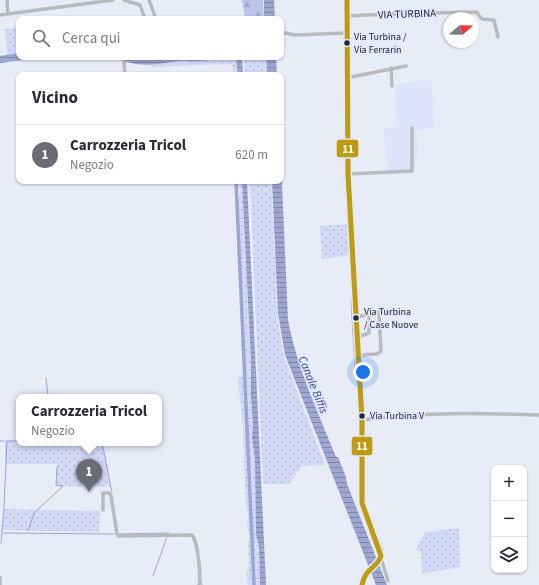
<!DOCTYPE html>
<html lang="it">
<head>
<meta charset="utf-8">
<style>
	:root { --surface:#fff; --page:#f2f2f3; --text:#2b2b33; --muted:#7c7c81; --line:#e1e1e2; --accent:#6a6d77 }
	body { margin:0; font-family:"Source Sans 3",sans-serif; background:var(--page); color:var(--text) }
	.controls { position:absolute; right:12px; bottom:12px; display:grid; overflow:hidden; border-radius:8px; box-shadow:0 1px 3px #0004 }
	.controls button { width:36px; height:36px; display:grid; place-items:center; padding:0; border:0; border-bottom:1px solid var(--line); background:var(--surface); color:var(--text); font:20px sans-serif }
	.compass { position:absolute; left:443px; top:12px; width:36px; height:36px; border-radius:50%; background:var(--surface); box-shadow:0 1px 3px #0004; rotate:70deg }
	.you { position:absolute; left:363px; top:372px; width:14px; height:14px; margin:-10px; border:3px solid #fff; border-radius:50%; background:#1a73e8; box-shadow:0 0 0 6px #1a73e833 }
	.badge { display:grid; place-items:center; width:26px; height:26px; border-radius:50%; background:var(--accent); color:#fff; font-size:13px; font-weight:700 }
	.pin { position:absolute; translate:-50% -33px; filter:drop-shadow(0 1px 2px #0008) }
	.pin::after { content:''; position:absolute; top:21px; width:14px; height:12px; background:inherit; clip-path:polygon(0 0,100% 0,50% 100%) }
	.popup { position:absolute; left:16px; top:394px; width:146px; height:52px; box-sizing:border-box; display:grid; place-content:center; border-radius:8px; background:var(--surface); filter:drop-shadow(0 1px 3px #0005); font-size:13px; white-space:nowrap; color:var(--muted) }
	.popup b { font-size:15px; color:var(--text) }
	.popup::after { content:''; position:absolute; left:50%; top:100%; margin-left:-8px; border:8px solid transparent; border-top-color:var(--surface) }
	.list { margin:0; padding:0; list-style:none }
	h2 { display:flex; justify-content:space-between; align-items:center; height:52px; margin:0; padding:0 16px; font-size:17px }
	h2 small { font-size:13px; font-weight:400; color:var(--muted) }
	.list li { display:grid; grid-template-columns:26px 1fr auto; gap:12px; align-items:center; box-sizing:border-box; height:60px; padding:0 16px; border-top:1px solid var(--line) }
	.list b { display:block; font-size:15px; white-space:nowrap }
	.list p { margin:0; font-size:13px; white-space:nowrap; color:var(--muted) }
	.list em { font-size:13px; font-style:normal; color:var(--muted) }
	.icon { flex:none; width:22px; height:22px; fill:none; stroke:currentColor; stroke-width:2; stroke-linecap:round; stroke-linejoin:round }
	.map { position:relative; flex:none; width:539px; height:585px; overflow:hidden }
	.search { position:absolute; background:var(--surface); box-shadow:0 1px 3px #0004; left:16px; top:16px; width:268px; height:44px; display:flex; align-items:center; gap:10px; box-sizing:border-box; padding:0 14px; border-radius:8px; color:var(--muted); font-size:15px }
	.panel { position:absolute; background:var(--surface); box-shadow:0 1px 3px #0004; left:16px; top:72px; width:268px; height:112px; border-radius:8px }
	.map>svg:first-child { display:block }
	.built { fill:#dee4fb }
	.grass { fill:url(#grass-dots) }
	.forest { fill:url(#forest-firs) }
	.water { fill:url(#water-rules) }
	.lines { fill:none; stroke-linecap:round; stroke-linejoin:round }
	.stream { stroke:#9ca6d1; stroke-width:1 }
	.canal { stroke:#9ca6d1; stroke-width:3.5 }
	.minor { stroke:#b9babe; stroke-width:3.5 }
	.tertiary { stroke:#b9babe; stroke-width:4.5 }
	.bus-1-casing { stroke:#e2e8fd; stroke-width:8 }
	.bus-1 { stroke:#be9b0f; stroke-width:5 }
	.bus-dot { fill:#262932; stroke:#e2e8fd; stroke-width:1.5 }
	.labels { text-anchor:middle; dominant-baseline:central; stroke-width:3; stroke-linejoin:round; paint-order:stroke }
	.bus-label { font-size:10px; fill:#262932; stroke:#e2e8fd; text-anchor:start }
	.street-label { font-size:11px; fill:#262932; stroke:#e2e8fd }
	.water-label { font-size:12px; font-style:italic; fill:#3e4a91; stroke:#e2e8fd }
	.line-badge { stroke:#e2e8fd; stroke-width:1.5 }
	.badge-label { font-size:11px; text-anchor:middle; font-weight:bold; fill:#fff }
</style>
</head>
<body>
<div class="map">
<svg width="539" height="585" viewBox="0 0 539 585">
	<defs>
		<pattern id="grass-dots" width="8" height="8" patternUnits="userSpaceOnUse"><rect width="8" height="8" fill="#d3daf6"/><path d="M2 2h.1M6 6h.1" fill="none" stroke="#b5bbd3" stroke-width="1.8" stroke-linecap="round"/></pattern>
		<pattern id="forest-firs" width="22" height="20" patternUnits="userSpaceOnUse"><rect width="22" height="20" fill="#bbc5ea"/><path d="M5 1l3.5 6h-7zM16 11l3.5 6h-7z" fill="#a1a9c9"/></pattern>
		<pattern id="water-rules" width="6" height="5" patternUnits="userSpaceOnUse"><rect width="6" height="5" fill="#9ca6d1"/><path d="M0 2.5h6" fill="none" stroke="#7f87aa"/></pattern>
	</defs>
	<rect width="100%" height="100%" fill="#e8ecf7"/>
	<!-- built -->
	<path class="built" d="M 431,80 L 435,127 L 416,132 L 418,150 L 414,171 L 388,171 L 383,128 L 396,128 L 395,85 L 413,81 Z"/>
	<!-- grass -->
	<g class="grass">
		<path d="M 19,27 L 19,53 L 7,55 L 5,29 Z"/>
		<path d="M 244,57 L 265,57 L 266,75 L 245,75 Z"/>
		<path d="M 237,59 L 238,75 L 234,75 L 232,65 L 228,64 L 151,67 L 150,64 C 179,63 208,58 237,59 Z"/>
		<path d="M 238,181 L 242,181 L 251,360 L 251,397 L 253,426 L 252,438 L 255,459 L 256,535 L 259,546 L 260,585 L 248,585 L 246,574 L 249,565 L 248,543 L 250,537 L 247,528 L 248,514 L 246,506 L 243,443 L 243,424 L 238,381 L 238,377 L 243,376 L 243,383 L 245,385 L 245,353 L 242,349 L 243,347 L 241,345 L 244,336 L 244,332 L 238,200 L 240,195 Z"/>
		<path d="M 250,181 L 271,181 L 278,322 L 284,357 L 325,465 L 302,466 L 289,484 L 263,484 Z"/>
		<path d="M 349,224 L 351,255 L 322,259 L 320,226 Z"/>
		<path d="M 5,440 L 19,440 L 19,443 L 103,443 L 109,471 L 110,486 L 91,487 L 56,486 L 57,464 L 5,464 Z"/>
		<path d="M 4,509 L 100,511 L 99,532 L 2,530 Z"/>
		<path d="M 459,528 L 460,567 L 422,574 L 421,551 L 416,550 L 425,532 Z"/>
	</g>
	<!-- forest -->
	<path class="forest" d="M 242,0 L 263,0 L 264,19 L 245,19 Z"/>
	<!-- water -->
	<g class="water">
		<path d="M 264,0 L 274,0 L 275,19 L 264,19 Z"/>
		<path d="M 19,53 L 19,57 L 48,57 L 0,63 L 0,56 Z"/>
		<path d="M 118,57 L 242,57 L 243,75 L 238,75 L 236,59 C 224,59 212,60 199,61 C 193,62 187,60 181,61 C 161,63 136,70 118,57 Z"/>
		<path d="M 266,57 L 276,57 L 277,75 L 267,75 Z"/>
		<path d="M 281,161 L 288,320 C 297,368 318,412 336,457 L 338,457 L 346,477 L 347,484 L 387,585 L 376,585 L 285,355 L 278,313 L 272,181 L 281,181 Z"/>
		<path d="M 242,181 L 247,181 L 266,585 L 260,585 L 259,546 L 256,535 L 255,459 L 252,438 L 253,426 L 251,397 L 251,360 Z"/>
	</g>
	<g class="lines">
		<!-- stream -->
		<g class="stream">
			<path d="M 351,300 L 355,369"/>
			<path d="M 46,378 L 48,397"/>
			<path d="M 0,441 L 4,441"/>
			<path d="M 102,443 L 112,493"/>
			<path d="M 57,467 L 56,485 L 62,486"/>
			<path d="M 372,524 L 383,550"/>
			<path d="M 28,531 L 34,513 L 63,486"/>
			<path d="M 3,533 L 114,534"/>
			<path d="M 119,534 L 169,533"/>
			<path d="M 1,543 L 4,508 L 7,441 L 19,441"/>
			<path d="M 153,576 L 167,537"/>
			<path d="M 201,580 L 202,585"/>
		</g>
		<!-- canal -->
		<path class="canal" d="M 236,181 L 254,585"/>
		<!-- minor -->
		<g class="minor">
			<path d="M 7,0 L 8,14"/>
			<path d="M 124,0 L 140,5 L 145,19"/>
			<path d="M 149,0 L 156,19"/>
			<path d="M 0,15 L 113,0"/>
			<path d="M 347,16 L 387,14 L 477,12 C 482,23 484,18 494,20 L 498,37"/>
			<path d="M 281,32 L 295,35 L 347,33"/>
			<path d="M 391,68 L 392,86"/>
			<path d="M 125,75 L 124,64 L 126,57"/>
			<path d="M 346,78 L 406,66"/>
			<path d="M 348,174 L 412,171 L 412,128"/>
			<path d="M 20,181 L 27,182 L 34,181"/>
			<path d="M 357,317 L 379,312 L 381,351 L 377,354 L 359,355"/>
			<path d="M 358,337 L 369,333 L 369,314"/>
			<path d="M 362,420 C 420,412 481,413 539,415"/>
			<path d="M 103,510 L 103,493 L 109,493 L 111,496 L 117,534 L 118,536 L 192,535 C 198,542 201,575 199,585"/>
			<path d="M 381,558 L 388,581"/>
			<path d="M 0,577 L 0,585"/>
		</g>
		<!-- tertiary -->
		<path class="tertiary" d="M 347,0 L 348,174 L 362,420 L 362,503 L 381,556 C 378,569 364,564 362,585"/>
		<!-- bus-1 casing -->
		<g class="bus-1-casing">
			<path id="bus-1" d="M 347,0 L 348,174 L 362,420 L 362,503 L 381,556 C 376,570 366,566 362,585"/>
		</g>
		<!-- bus-1 -->
		<use href="#bus-1" class="bus-1"/>
	</g>
	<!-- markers -->
	<g class="bus-dot">
		<circle cx="347" cy="43" r="3.5"/>
		<circle cx="356" cy="318" r="3.5"/>
		<circle cx="362" cy="416" r="3.5"/>
	</g>
	<g class="labels">
		<!-- bus labels -->
		<g class="bus-label">
			<text x="354" y="37">Via Turbina /<tspan x="354" dy="13">Via Ferrarin</tspan></text>
			<text x="364" y="312">Via Turbina<tspan x="364" dy="13">/ Case Nuove</tspan></text>
			<text x="370" y="416">Via Turbina V</text>
		</g>
		<!-- street labels -->
		<g class="street-label">
			<text transform="translate(407 14) rotate(-2)">VIA TURBINA</text>
		</g>
		<!-- water labels -->
		<g class="water-label">
			<text transform="translate(313 385) rotate(68)">Canale Biffis</text>
		</g>
	</g>
	<g class="line-badge">
		<rect x="336" y="139" width="23" height="19" rx="4" fill="#be9b0f"/>
		<rect x="351" y="436" width="22" height="20" rx="4" fill="#be9b0f"/>
	</g>
	<g class="badge-label">
		<text x="348" y="153">11</text>
		<text x="362" y="450">11</text>
	</g>
</svg>
<div class="controls">
<button>+</button>
<button>−</button>
<button><svg class="icon" aria-label="layers" viewBox="0 0 24 24"><path d="M12 4l9 5-9 5-9-5zM3 14l9 5 9-5"/></svg></button>
</div>
<svg class="compass" viewBox="-18 -18 36 36"><path d="M0-13l5 13h-10z" fill="#e53935"/><path d="M0 13l5-13h-10z" fill="#7c7c81"/></svg>
<div class="you"></div>
<div class="pin badge" style="left:89px;top:492px">1</div>
<div class="popup"><b>Carrozzeria Tricol</b>Negozio</div>
<div class="search"><svg class="icon" aria-label="search" viewBox="0 0 24 24"><circle cx="10" cy="10" r="6"/><path d="M15 15l6 6"/></svg>Cerca qui</div>
<section class="panel">
<h2>Vicino<small></small></h2>
<ul class="list">
<li><span class="badge">1</span><div><b>Carrozzeria Tricol</b><p>Negozio</p></div><em>620 m</em></li>
</ul>
</section>
</div>
</body>
</html>
